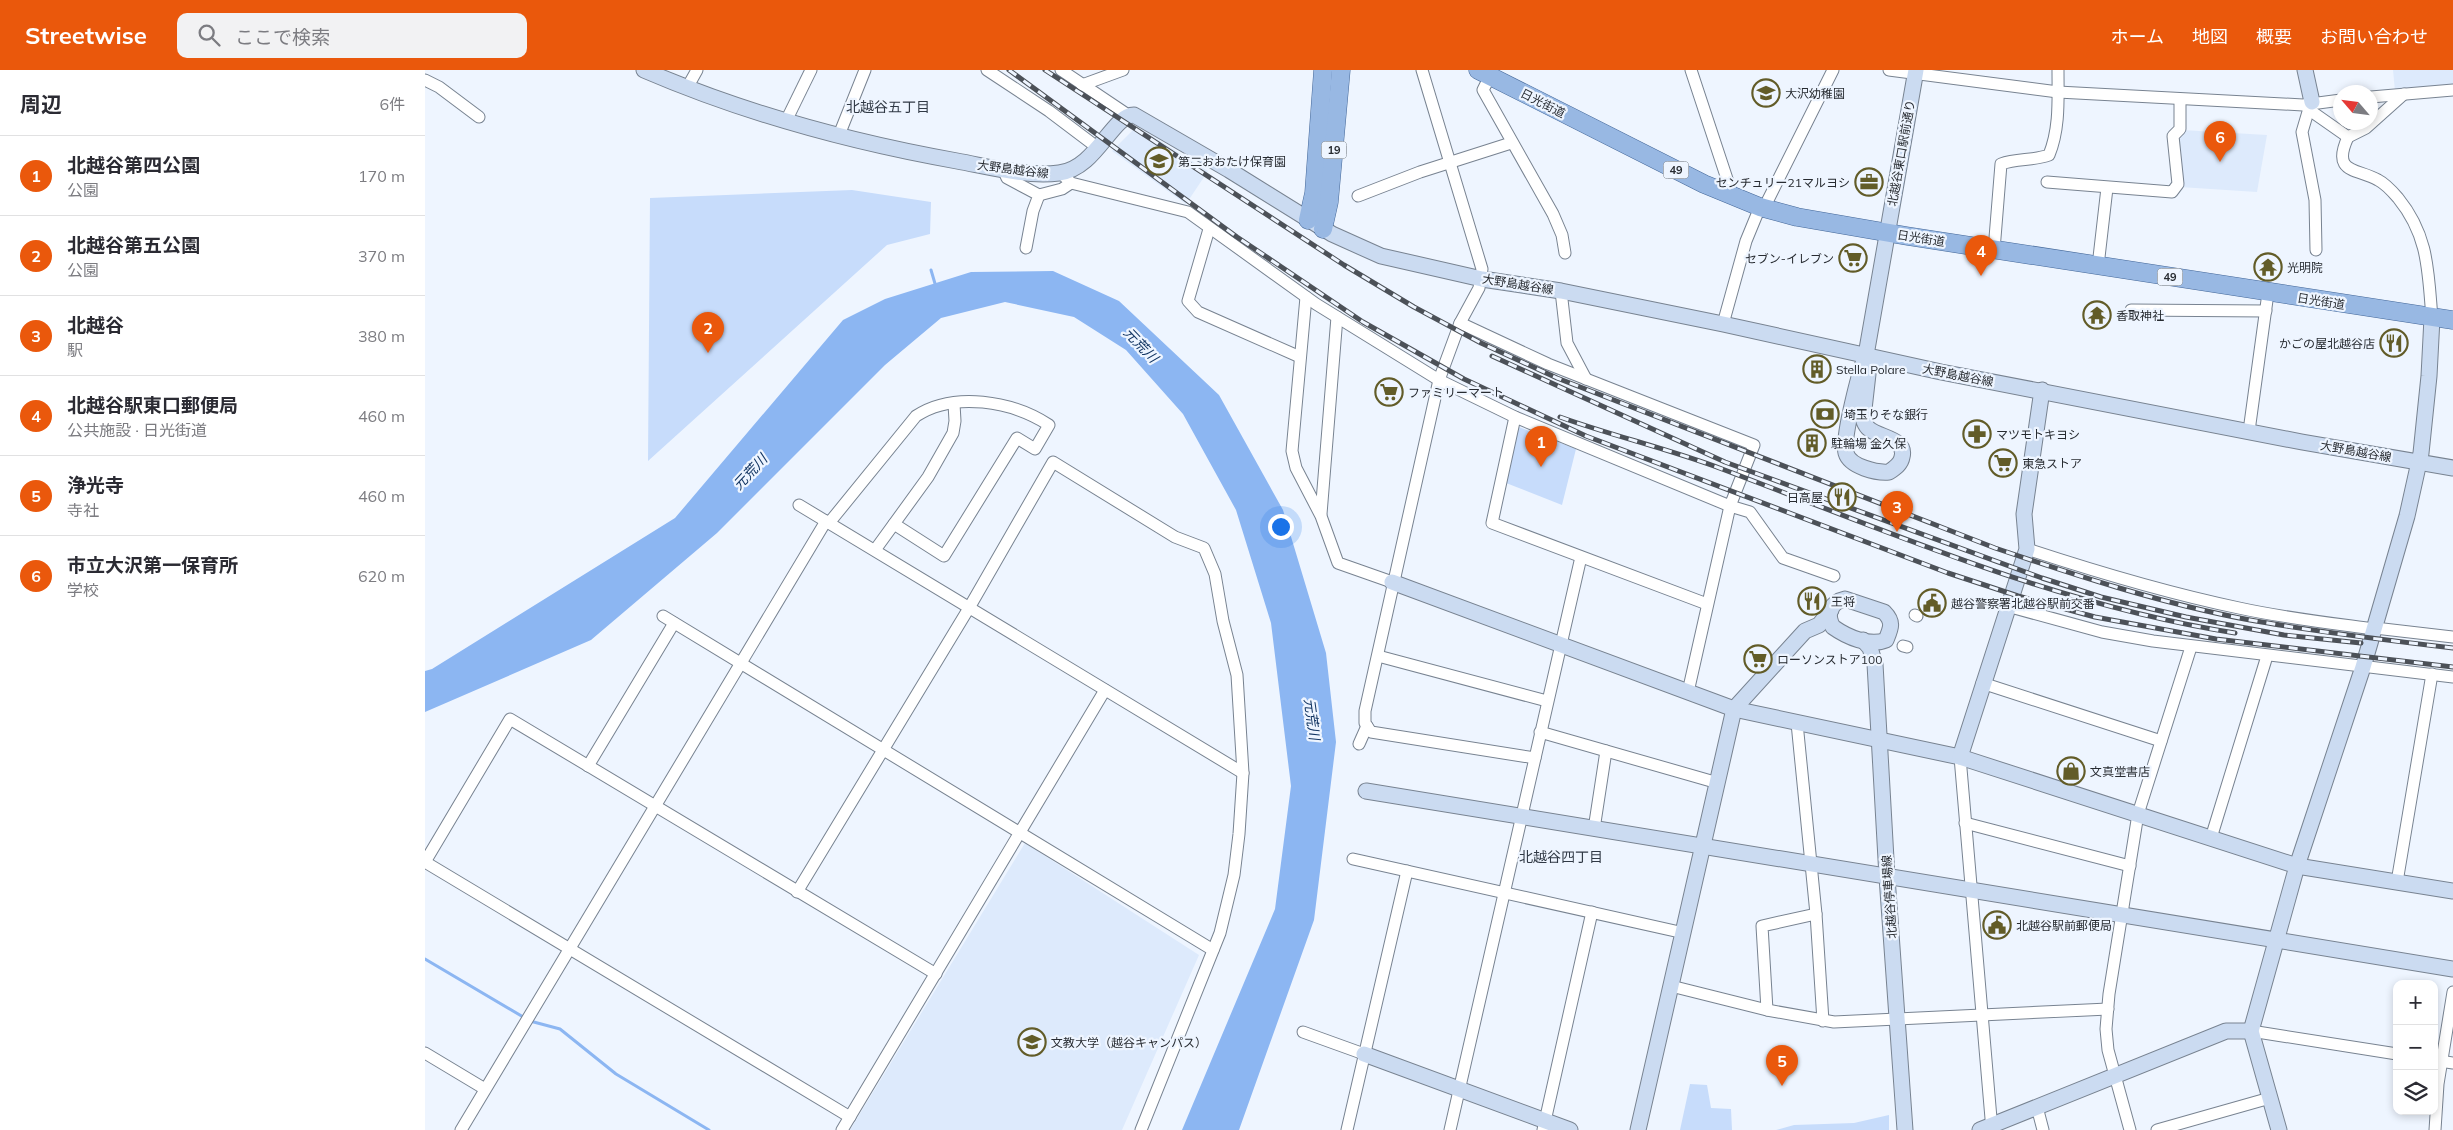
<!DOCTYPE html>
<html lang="ja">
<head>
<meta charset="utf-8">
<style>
	:root { --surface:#fff; --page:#f2f2f3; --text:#2b2b33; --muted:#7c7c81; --line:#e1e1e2; --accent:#ea580c }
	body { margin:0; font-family:Mulish,"Noto Sans JP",sans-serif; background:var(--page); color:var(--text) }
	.controls { position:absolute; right:15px; bottom:15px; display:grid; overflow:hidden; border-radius:10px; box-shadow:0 2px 8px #0003 }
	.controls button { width:45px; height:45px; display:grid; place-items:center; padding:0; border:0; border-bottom:1px solid var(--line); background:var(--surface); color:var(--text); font:25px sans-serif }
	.compass { position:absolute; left:1908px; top:15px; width:45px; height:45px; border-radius:50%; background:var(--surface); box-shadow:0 2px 8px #0003; rotate:298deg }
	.you { position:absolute; left:855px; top:456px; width:18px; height:18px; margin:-12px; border:4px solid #fff; border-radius:50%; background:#1a73e8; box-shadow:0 0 0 8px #1a73e833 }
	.badge { display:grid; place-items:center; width:32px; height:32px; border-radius:50%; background:var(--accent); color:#fff; font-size:16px; font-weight:700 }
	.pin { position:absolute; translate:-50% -41px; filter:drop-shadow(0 1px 2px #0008) }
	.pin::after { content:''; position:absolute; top:26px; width:18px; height:15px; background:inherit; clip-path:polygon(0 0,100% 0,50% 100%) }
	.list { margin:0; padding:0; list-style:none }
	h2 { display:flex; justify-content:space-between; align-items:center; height:65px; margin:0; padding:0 20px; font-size:21px }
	h2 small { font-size:16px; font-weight:400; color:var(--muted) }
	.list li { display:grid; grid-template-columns:32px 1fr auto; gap:15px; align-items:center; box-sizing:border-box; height:80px; padding:0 20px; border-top:1px solid var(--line) }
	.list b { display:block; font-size:19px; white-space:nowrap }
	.list p { margin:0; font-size:16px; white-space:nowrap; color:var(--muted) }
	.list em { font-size:16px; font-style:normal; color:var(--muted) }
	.icon { flex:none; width:28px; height:28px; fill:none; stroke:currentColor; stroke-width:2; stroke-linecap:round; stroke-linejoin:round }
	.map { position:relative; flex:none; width:2028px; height:1060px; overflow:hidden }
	header { display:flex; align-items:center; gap:30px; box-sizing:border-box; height:70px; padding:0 25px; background:var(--accent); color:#fff }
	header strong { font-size:24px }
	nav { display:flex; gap:28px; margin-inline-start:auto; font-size:18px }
	.search { width:350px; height:45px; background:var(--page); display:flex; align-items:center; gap:12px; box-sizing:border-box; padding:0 18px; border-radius:10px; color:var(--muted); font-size:19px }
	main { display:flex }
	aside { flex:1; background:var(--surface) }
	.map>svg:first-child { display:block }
	.built { fill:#ddeafc }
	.green { fill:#c7dcfb }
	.water { fill:#8cb6f2 }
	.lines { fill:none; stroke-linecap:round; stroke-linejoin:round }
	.stream { stroke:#8cb6f2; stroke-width:3 }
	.street-casing { stroke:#788391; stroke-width:13 }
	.secondary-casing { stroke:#788391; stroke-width:17 }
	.primary-casing { stroke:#446798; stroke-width:19 }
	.street { stroke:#fff; stroke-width:11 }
	.secondary { stroke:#cbdbf1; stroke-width:15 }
	.primary { stroke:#98b8e3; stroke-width:18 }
	.rail-casing { stroke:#4c5158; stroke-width:5 }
	.rail { stroke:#eef5ff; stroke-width:3; stroke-dasharray:9; stroke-linecap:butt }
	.labels { text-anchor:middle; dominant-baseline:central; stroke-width:4.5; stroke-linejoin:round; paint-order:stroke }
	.shield { fill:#eef5ff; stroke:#63686f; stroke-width:1 }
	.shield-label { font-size:11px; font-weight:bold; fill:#272b31 }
	.poi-label { font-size:12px; fill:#272b31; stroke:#eef5ff; text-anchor:start }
	.street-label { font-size:12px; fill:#272b31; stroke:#eef5ff }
	.neighbourhood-label { font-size:14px; fill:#303945; stroke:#eef5ff }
	.water-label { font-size:14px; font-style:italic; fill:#113462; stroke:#eef5ff }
</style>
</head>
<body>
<header>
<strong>Streetwise</strong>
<div class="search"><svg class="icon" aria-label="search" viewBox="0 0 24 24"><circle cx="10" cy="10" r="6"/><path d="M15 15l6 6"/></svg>ここで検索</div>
<nav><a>ホーム</a><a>地図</a><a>概要</a><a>お問い合わせ</a></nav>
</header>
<main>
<aside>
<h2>周辺<small>6件</small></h2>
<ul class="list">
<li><span class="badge">1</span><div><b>北越谷第四公園</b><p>公園</p></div><em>170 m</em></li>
<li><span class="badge">2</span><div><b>北越谷第五公園</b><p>公園</p></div><em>370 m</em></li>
<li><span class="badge">3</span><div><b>北越谷</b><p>駅</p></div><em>380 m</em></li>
<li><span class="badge">4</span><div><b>北越谷駅東口郵便局</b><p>公共施設 · 日光街道</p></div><em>460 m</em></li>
<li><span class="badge">5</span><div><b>浄光寺</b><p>寺社</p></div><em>460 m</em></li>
<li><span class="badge">6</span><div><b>市立大沢第一保育所</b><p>学校</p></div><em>620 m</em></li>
</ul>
</aside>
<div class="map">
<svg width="2028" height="1060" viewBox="0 0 2028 1060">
	<rect width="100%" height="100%" fill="#eef5ff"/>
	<!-- built -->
	<g class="built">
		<path d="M 1968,0 L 2028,0 L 2028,16 L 1970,21 Z"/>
		<path d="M 716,59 L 783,101 L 761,134 L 687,81 L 708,60 Z"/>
		<path d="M 1757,60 L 1842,65 L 1832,122 L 1755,117 L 1750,67 Z"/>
		<path d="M 600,773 L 774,885 L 697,1060 L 425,1060 Z"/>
	</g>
	<!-- green -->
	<g class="green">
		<path d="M 427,120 L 506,132 L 505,164 L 462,175 L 223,391 L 225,128 Z"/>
		<path d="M 1094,357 L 1151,379 L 1137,435 L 1081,413 Z"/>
		<path d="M 1265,1014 L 1282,1015 L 1286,1038 L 1306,1039 L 1307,1060 L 1255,1060 Z"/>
		<path d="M 1464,1045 L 1464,1060 L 1351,1060 L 1369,1055 L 1429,1053 Z"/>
	</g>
	<!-- water -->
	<path class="water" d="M 628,201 L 694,231 L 794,325 L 858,440 L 901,583 L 911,672 L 889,850 L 814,1060 L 757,1060 L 850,839 L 866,716 L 846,553 L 811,440 L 758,344 L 701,280 L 649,247 L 580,232 L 516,248 L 460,295 L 292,463 L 166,570 L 0,642 L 0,601 L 7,599 L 250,448 L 418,250 L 460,229 L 546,202 Z"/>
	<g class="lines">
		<!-- stream -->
		<g class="stream">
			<path d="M 506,200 L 511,217"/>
			<path d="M 0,889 L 105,951 L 135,959 L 191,1004 L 284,1060"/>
		</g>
		<!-- street casing -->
		<g class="street-casing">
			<g id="street">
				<path d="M 562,0 L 624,41 L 673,78"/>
				<path d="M 636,0 L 703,45"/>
				<path d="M 997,0 L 1057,199 L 1054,218 L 1035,253 L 1123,294 L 1329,375 L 1305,436 L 1263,622"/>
				<path d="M 1266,0 L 1308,127"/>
				<path d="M 1464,0 L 1633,22 L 1878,35 L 1916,30"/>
				<path d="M 1065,6 L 1058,20 L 1128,144 L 1137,165 L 1140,183"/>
				<path d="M 0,10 L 14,17 L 54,47"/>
				<path d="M 657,15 L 698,0"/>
				<path d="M 262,18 L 272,0"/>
				<path d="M 1946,27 L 2028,20"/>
				<path d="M 1885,35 L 1877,62 L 1890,130 L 1891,180"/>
				<path d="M 1883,39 L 1923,67 C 1906,104 1932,98 1953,110 C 1961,114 1967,121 1973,128 C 2004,166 2003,202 2007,248"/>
				<path d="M 361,51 L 386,0"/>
				<path d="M 414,65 L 440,0"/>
				<path d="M 1923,67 L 1941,58 L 1979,24"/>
				<path d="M 578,99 L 582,108 L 614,125 L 608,141 L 601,178"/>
				<path d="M 636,103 L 646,113 L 763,142 L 891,234 L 1014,310 L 1090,347 L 1305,436 L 1325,442 L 1358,488 L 1409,506"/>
				<path d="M 1622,112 L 1747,122 L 1753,114 L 1748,66 L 1755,59 L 1755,29"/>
				<path d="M 614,125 L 637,119 L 646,113"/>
				<path d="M 933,126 L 995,102 L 1086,73"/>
				<path d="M 1339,138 L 1408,0"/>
				<path d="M 784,159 L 763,231 L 773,242 L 875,287"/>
				<path d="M 1569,180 L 1576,94 C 1592,88 1608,91 1624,85 C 1635,58 1633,29 1633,0"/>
				<path d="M 1673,196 L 1682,118"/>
				<path d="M 1136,221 L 1142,273 L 1161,309"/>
				<path d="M 881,227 L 867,381 L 871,398 L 896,446 L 913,493 L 967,512"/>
				<path d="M 1706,240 L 1841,241"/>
				<path d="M 1035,253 L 1014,310 L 940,641 L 940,653 L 946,662 L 1110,688"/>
				<path d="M 1298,254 L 1321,171 L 1335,137"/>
				<path d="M 1090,347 L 1067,453 L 1282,534"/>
				<path d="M 1824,361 L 1843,223"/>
				<path d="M 374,435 L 818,703"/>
				<path d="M 896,444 L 912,247"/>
				<path d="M 404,453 L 491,346 C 529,321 587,331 624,355 L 610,379 L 592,368 L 519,486 L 469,454"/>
				<path d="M 1602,479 C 1672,502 1742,523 1814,538 C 1859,548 1904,553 1949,559"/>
				<path d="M 450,480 L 503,407 L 528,363 L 530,351 L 529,334"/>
				<path d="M 1582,536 L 1677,562 L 1728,571 L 2028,607"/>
				<path d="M 1490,545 L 1492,546"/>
				<path d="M 238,546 L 788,880"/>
				<path d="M 1950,558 L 2028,567"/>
				<path d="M 1478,576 L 1482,577"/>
				<path d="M 953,586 L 1122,631"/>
				<path d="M 1557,613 L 1736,671"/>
				<path d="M 1372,653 L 1391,844 L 1398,951"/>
				<path d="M 1115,662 L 1293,713"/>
				<path d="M 934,674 L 942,656"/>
				<path d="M 1535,687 L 1567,1060"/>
				<path d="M 163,696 L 249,553"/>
				<path d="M 1540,753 L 1705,796"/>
				<path d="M 1169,759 L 1181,681"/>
				<path d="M 1786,768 L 1842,586"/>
				<path d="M 928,789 L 1259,863"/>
				<path d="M 0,792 L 85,649 L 511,904"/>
				<path d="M 0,792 L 425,1047"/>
				<path d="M 1972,812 L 2007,604"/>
				<path d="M 372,822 L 544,538 L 628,392 L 750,467 L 779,478 L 790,504 L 798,551 L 812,605 L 818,703 L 814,764 L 809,805 L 795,863 L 716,1060"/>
				<path d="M 1246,916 L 1342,940 L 1409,952 L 1683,939"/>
				<path d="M 1342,940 L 1337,856 L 1391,844"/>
				<path d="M 1826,961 L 1972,984"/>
				<path d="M 878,962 L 939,984"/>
				<path d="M 0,983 L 60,1019"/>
				<path d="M 2009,990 L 2028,993"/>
				<path d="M 1612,1037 L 1618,1060"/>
				<path d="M 36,1060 L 401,451"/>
				<path d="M 417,1060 L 680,620"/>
				<path d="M 922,1060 L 982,801"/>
				<path d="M 1025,1060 L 1156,487"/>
				<path d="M 1118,1060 L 1167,842"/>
				<path d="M 1705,1060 L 1683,980 L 1681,959 L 1684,924 L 1713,744 L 1766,577"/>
				<path d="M 1732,1060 L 1845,1028"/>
				<path d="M 2010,1060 L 2013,1014 L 2028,922"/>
			</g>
		</g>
		<!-- secondary casing -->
		<g class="secondary-casing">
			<g id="secondary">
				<path d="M 219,0 C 319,43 425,72 532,91 C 565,97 601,107 634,103 C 671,99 687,45 709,45 L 804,100 L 907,164 L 956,186 L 1057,209 L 1136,221 L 1298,254 L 1516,302 L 1877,372 L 2028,398"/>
				<path d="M 1880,0 L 1887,32"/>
				<path d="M 1441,285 L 1443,304 L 1438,348 C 1439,352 1440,355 1443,358 C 1453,368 1482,368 1477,387 C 1476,394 1470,398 1464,402 C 1452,403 1425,397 1421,383 C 1417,368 1435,301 1441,285 L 1491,0"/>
				<path d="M 967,512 L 1309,639 L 1535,687 L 1872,796 L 2028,821"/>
				<path d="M 1420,529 L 1459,542 C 1469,552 1466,558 1461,570 C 1445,577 1422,567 1408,557 C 1400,544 1406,532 1420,529 Z"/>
				<path d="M 1438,570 L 1445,578 L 1450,594 L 1462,807 L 1480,1060"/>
				<path d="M 1535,687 L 1602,479 L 1599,444 L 1617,320"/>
				<path d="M 941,721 L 2028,899"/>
				<path d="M 939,984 L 1145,1060"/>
				<path d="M 1213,1060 L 1309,639 L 1380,561 L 1394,555 L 1406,540"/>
				<path d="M 1555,1060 L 1801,961 L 1826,961"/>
				<path d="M 1854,1060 L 1826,961 L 1872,796 L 1938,597 L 1982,446 L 1996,383 L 2004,306 L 2007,248"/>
			</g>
		</g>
		<!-- primary casing -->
		<g class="primary-casing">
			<g id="primary">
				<path d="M 1053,0 L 1279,114 L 1335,137 L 1372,147 L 1482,166 L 2028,250"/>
				<path d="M 883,150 L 889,123 L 898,0"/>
				<path d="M 898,159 L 904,132 L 916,0"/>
			</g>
		</g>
		<!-- street -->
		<use href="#street" class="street"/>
		<!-- secondary -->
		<use href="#secondary" class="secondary"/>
		<!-- primary -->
		<use href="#primary" class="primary"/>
		<!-- rail casing -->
		<g class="rail-casing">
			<g id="rail">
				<path d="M 584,0 L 812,167 L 938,252 L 1039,309 L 1161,366 L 1523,503 L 1593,526 L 1670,547 L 1791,569 L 2028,597"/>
				<path d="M 620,0 L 919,195 L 989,237 L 1056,273 L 1132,308 L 1570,478 C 1653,506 1738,534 1825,550 C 1892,562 1960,570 2028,578"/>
				<path d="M 1067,286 L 1300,392 L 1617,508 L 1676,527 L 1761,547 L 1859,565 L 1936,573"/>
				<path d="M 1135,347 C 1188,366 1244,379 1297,399 C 1465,462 1631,535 1810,563"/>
			</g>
		</g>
		<!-- rail -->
		<use href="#rail" class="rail"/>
	</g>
	<!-- icons -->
	<defs>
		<g id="school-ring" transform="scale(1.4375)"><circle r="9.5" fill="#eef5ff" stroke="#625c28" stroke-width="1.5"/><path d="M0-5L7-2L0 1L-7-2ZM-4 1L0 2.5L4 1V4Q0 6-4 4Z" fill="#625c28"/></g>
		<g id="office-ring" transform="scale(1.4375)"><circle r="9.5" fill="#eef5ff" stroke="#625c28" stroke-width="1.5"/><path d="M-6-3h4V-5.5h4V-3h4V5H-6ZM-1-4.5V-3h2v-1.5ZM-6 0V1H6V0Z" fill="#625c28"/></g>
		<g id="supermarket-ring" transform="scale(1.4375)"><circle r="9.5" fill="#eef5ff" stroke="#625c28" stroke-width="1.5"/><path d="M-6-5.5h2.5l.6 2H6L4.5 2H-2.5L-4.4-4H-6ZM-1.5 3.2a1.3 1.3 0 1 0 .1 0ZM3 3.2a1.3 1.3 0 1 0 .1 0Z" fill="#625c28"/></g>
		<g id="temple-ring" transform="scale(1.4375)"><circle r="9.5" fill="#eef5ff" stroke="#625c28" stroke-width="1.5"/><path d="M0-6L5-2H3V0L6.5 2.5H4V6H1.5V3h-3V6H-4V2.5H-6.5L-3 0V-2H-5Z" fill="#625c28"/></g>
		<g id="restaurant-ring" transform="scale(1.4375)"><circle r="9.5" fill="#eef5ff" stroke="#625c28" stroke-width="1.5"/><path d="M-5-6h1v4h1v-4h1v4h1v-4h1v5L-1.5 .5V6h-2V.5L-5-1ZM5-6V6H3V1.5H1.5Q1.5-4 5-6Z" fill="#625c28"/></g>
		<g id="building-ring" transform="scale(1.4375)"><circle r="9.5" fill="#eef5ff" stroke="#625c28" stroke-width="1.5"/><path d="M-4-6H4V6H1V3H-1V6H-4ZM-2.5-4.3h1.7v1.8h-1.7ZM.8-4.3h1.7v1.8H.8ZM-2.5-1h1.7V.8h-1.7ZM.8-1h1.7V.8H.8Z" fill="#625c28"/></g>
		<g id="bank-ring" transform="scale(1.4375)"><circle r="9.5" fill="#eef5ff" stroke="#625c28" stroke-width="1.5"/><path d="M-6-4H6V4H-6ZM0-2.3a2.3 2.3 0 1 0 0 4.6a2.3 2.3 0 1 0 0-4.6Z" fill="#625c28"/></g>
		<g id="pharmacy-ring" transform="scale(1.4375)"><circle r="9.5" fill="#eef5ff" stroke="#625c28" stroke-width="1.5"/><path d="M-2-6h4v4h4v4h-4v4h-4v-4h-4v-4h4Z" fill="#625c28"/></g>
		<g id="civic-ring" transform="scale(1.4375)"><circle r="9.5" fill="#eef5ff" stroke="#625c28" stroke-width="1.5"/><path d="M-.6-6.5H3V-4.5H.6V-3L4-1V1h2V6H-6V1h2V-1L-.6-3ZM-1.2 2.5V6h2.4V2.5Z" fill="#625c28"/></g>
		<g id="shop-ring" transform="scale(1.4375)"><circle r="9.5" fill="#eef5ff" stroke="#625c28" stroke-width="1.5"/><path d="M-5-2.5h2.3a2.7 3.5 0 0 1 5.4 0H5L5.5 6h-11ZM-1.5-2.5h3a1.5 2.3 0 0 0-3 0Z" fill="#625c28"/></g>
	</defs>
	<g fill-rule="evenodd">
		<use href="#school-ring" x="1341" y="23"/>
		<use href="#school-ring" x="734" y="91"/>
		<use href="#office-ring" x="1444" y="112"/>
		<use href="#supermarket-ring" x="1428" y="188"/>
		<use href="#temple-ring" x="1843" y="197"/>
		<use href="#temple-ring" x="1672" y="245"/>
		<use href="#restaurant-ring" x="1969" y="273"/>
		<use href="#building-ring" x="1392" y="299"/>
		<use href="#supermarket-ring" x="964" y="322"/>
		<use href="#bank-ring" x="1400" y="344"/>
		<use href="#pharmacy-ring" x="1552" y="364"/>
		<use href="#building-ring" x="1387" y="373"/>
		<use href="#supermarket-ring" x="1578" y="393"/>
		<use href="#restaurant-ring" x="1417" y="427"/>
		<use href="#restaurant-ring" x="1387" y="531"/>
		<use href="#civic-ring" x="1507" y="533"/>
		<use href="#supermarket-ring" x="1333" y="589"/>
		<use href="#shop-ring" x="1646" y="701"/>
		<use href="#civic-ring" x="1572" y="855"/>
		<use href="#school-ring" x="607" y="972"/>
	</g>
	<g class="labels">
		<!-- shield labels -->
		<g class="shield">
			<rect x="896.5" y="71.5" width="25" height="17" rx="4"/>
			<rect x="1238.5" y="91.5" width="25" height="17" rx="4"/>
			<rect x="1732.5" y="198.5" width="25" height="17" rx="4"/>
		</g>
		<g class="shield-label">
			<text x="909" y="80">19</text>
			<text x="1251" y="100">49</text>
			<text x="1745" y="207">49</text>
		</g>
		<!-- poi labels -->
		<g class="poi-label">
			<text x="1360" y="23">大沢幼稚園</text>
			<text x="753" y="91">第二おおたけ保育園</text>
			<text x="1425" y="112" text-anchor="end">センチュリー21マルヨシ</text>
			<text x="1409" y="188" text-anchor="end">セブン-イレブン</text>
			<text x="1862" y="197">光明院</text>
			<text x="1691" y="245">香取神社</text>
			<text x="1950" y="273" text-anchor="end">かごの屋北越谷店</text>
			<text x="1411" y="299">Stella Polare</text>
			<text x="983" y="322">ファミリーマート</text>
			<text x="1419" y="344">埼玉りそな銀行</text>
			<text x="1571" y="364">マツモトキヨシ</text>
			<text x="1406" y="373">駐輪場 金久保</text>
			<text x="1597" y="393">東急ストア</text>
			<text x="1398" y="427" text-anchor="end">日高屋</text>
			<text x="1406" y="531">王将</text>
			<text x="1526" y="533">越谷警察署北越谷駅前交番</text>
			<text x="1352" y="589">ローソンストア100</text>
			<text x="1665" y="701">文真堂書店</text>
			<text x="1591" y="855">北越谷駅前郵便局</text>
			<text x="626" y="972">文教大学（越谷キャンパス）</text>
		</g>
		<!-- street labels -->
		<g class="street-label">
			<text transform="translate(1118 33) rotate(27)">日光街道</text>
			<text transform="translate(1476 83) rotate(-80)">北越谷東口駅前通り</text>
			<text transform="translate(588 99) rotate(7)">大野島越谷線</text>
			<text transform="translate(1496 168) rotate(9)">日光街道</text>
			<text transform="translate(1093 214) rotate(9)">大野島越谷線</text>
			<text transform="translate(1896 231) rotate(9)">日光街道</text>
			<text transform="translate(1533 305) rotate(11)">大野島越谷線</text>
			<text transform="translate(1931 381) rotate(10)">大野島越谷線</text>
			<text transform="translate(1464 827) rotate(-94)">北越谷停車場線</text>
		</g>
		<!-- neighbourhood labels -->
		<g class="neighbourhood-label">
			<text x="463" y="37">北越谷五丁目</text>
			<text x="1136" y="787">北越谷四丁目</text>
		</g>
		<!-- water labels -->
		<g class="water-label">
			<text transform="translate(716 275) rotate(46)">元荒川</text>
			<text transform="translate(325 402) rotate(-47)">元荒川</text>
			<text transform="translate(887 649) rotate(82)">元荒川</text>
		</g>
	</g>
</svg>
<div class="controls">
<button>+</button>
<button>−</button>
<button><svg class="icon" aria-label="layers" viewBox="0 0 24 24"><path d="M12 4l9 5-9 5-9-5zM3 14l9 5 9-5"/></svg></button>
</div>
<svg class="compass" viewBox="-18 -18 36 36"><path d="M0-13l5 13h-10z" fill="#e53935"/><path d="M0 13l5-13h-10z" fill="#7c7c81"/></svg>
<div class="you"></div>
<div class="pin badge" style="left:1116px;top:397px">1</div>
<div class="pin badge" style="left:283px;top:283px">2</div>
<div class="pin badge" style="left:1472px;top:462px">3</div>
<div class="pin badge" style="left:1556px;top:206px">4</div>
<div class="pin badge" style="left:1357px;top:1016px">5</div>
<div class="pin badge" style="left:1795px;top:92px">6</div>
</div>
</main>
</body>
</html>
